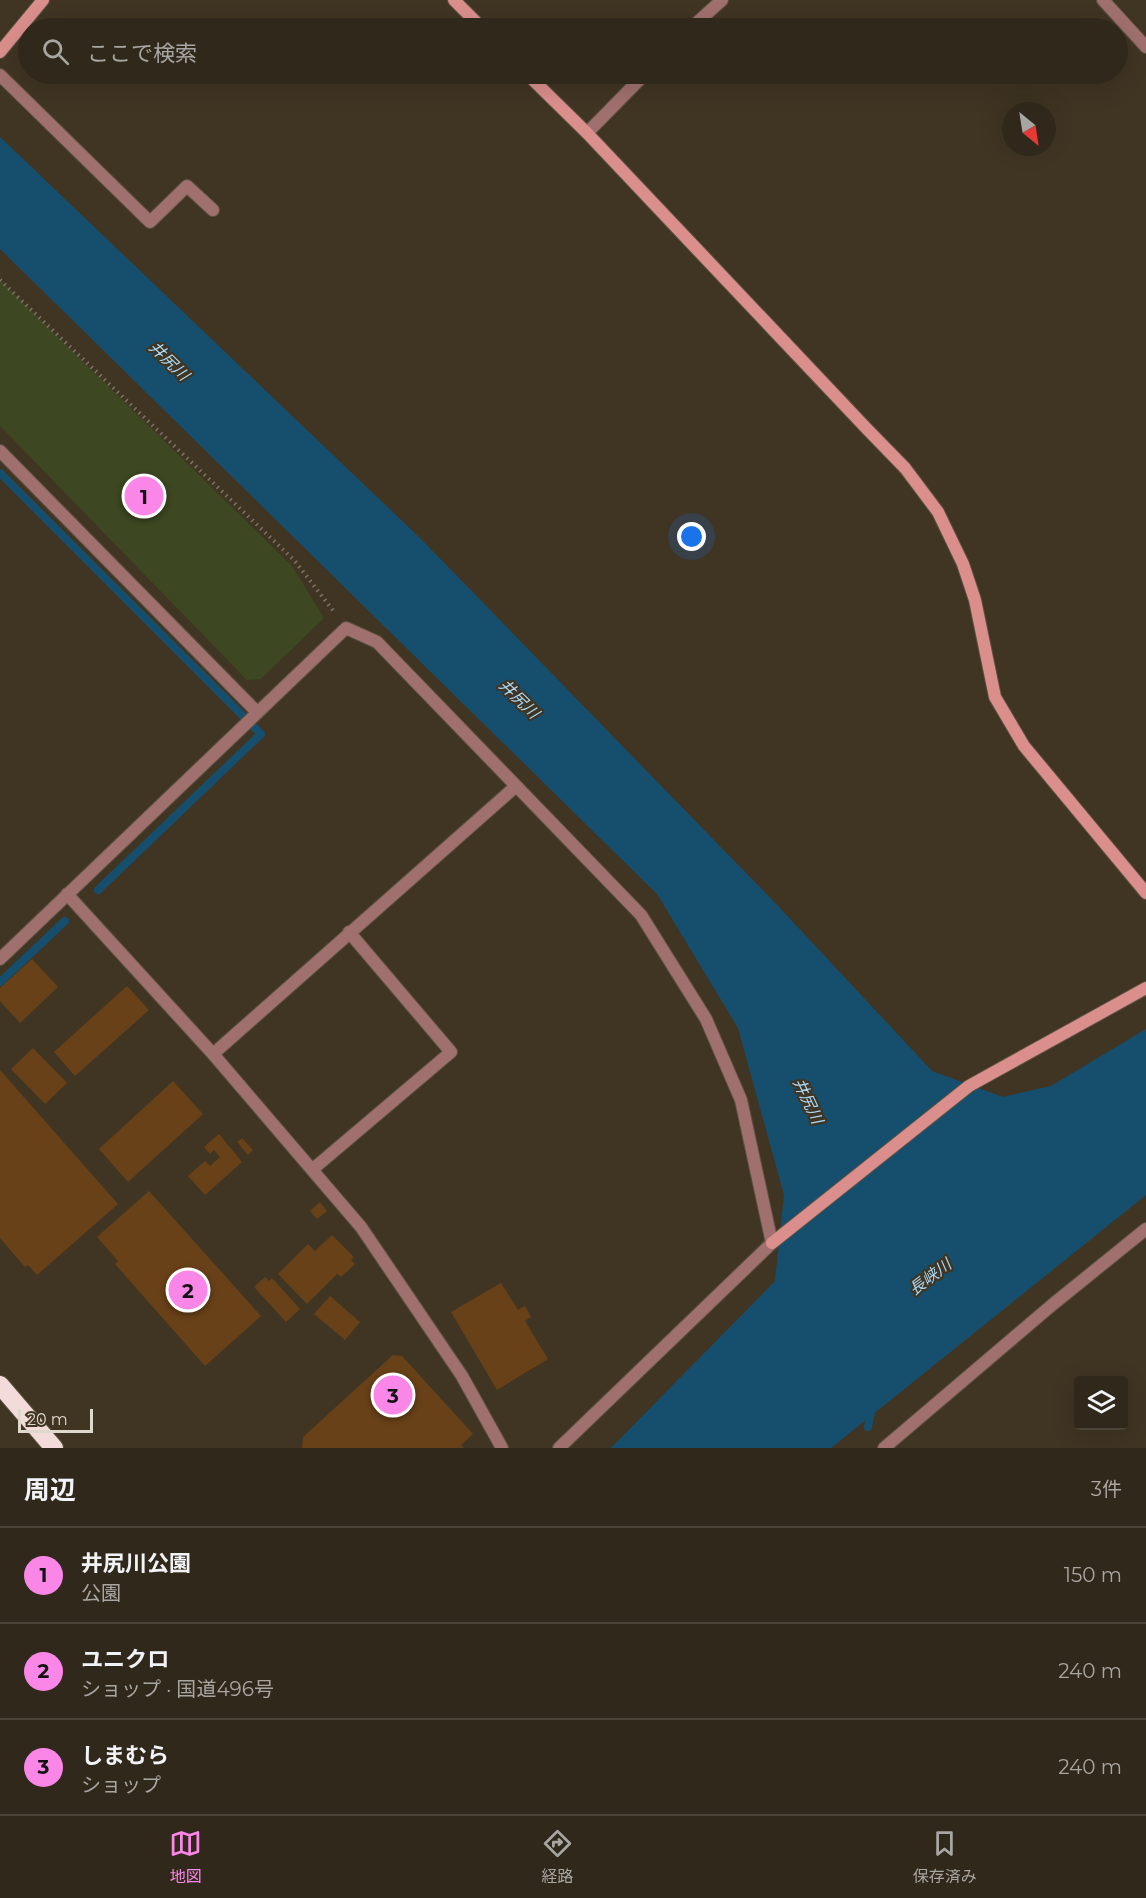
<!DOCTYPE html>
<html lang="ja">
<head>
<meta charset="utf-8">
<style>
	:root { --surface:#30281a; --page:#3c3427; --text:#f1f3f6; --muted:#a8a6a2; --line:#4b4439; --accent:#fa87e7 }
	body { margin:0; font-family:Montserrat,"Noto Sans JP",sans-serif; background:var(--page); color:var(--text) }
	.controls { position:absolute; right:18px; bottom:18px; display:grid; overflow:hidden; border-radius:6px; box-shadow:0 6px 24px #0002 }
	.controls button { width:54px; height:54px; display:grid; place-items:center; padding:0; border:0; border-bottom:2px solid var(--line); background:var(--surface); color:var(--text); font:30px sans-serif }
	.compass { position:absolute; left:1002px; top:102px; width:54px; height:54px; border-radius:50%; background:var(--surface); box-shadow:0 6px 24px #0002; rotate:150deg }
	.scale { position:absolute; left:18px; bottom:15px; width:75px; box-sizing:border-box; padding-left:6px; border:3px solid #dfd8cd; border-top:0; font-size:16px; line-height:21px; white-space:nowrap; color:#dfd8cd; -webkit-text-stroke:4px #403523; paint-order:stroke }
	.you { position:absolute; left:692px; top:537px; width:21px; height:21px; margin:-15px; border:4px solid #fff; border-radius:50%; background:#1a73e8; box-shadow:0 0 0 9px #1a73e833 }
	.badge { display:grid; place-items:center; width:39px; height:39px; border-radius:50%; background:var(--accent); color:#111; font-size:20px; font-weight:700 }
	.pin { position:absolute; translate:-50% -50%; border:3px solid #fff; box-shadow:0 2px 6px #0006 }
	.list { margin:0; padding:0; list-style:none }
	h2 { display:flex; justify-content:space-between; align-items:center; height:78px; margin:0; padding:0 24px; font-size:26px }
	h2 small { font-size:20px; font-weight:400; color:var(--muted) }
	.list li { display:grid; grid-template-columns:39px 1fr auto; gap:18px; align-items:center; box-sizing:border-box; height:96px; padding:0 24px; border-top:2px solid var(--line) }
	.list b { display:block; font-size:22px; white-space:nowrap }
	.list p { margin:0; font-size:20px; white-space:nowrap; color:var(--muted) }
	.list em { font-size:20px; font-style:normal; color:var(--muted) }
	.icon { flex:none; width:33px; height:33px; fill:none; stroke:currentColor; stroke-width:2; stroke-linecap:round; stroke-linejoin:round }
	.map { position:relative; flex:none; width:1146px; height:1448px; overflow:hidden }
	.search { position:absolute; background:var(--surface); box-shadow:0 6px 24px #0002; left:18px; right:18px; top:18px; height:66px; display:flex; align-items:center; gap:15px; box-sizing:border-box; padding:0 21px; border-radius:33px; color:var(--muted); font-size:22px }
	.sheet { height:366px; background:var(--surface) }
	nav { display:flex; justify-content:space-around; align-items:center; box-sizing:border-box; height:84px; border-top:2px solid var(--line); background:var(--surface); font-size:16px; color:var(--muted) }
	nav a { display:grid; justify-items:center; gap:3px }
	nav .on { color:var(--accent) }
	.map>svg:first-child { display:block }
	.green { fill:#3d4721 }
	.water { fill:#164f6e }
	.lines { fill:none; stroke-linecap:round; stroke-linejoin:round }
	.stream { stroke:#164f6e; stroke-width:8 }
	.building { fill:#694118 }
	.street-casing { stroke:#5d5242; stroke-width:14 }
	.secondary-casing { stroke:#5d5242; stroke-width:14 }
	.highway-casing { stroke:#5d5242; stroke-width:20 }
	.path { stroke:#7d7465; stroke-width:4; stroke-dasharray:1.5 4.5; stroke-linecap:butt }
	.street { stroke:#a0706e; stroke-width:12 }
	.secondary { stroke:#db8f8d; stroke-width:12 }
	.highway { stroke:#f3dbd9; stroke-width:18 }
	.labels { text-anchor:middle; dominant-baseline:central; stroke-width:4.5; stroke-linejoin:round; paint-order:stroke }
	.water-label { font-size:16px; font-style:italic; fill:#a9d8f6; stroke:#403523 }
</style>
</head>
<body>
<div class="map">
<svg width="1146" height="1448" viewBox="0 0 1146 1448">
	<rect width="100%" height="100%" fill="#403523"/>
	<!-- green -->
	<path class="green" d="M 0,280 L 292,566 L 324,618 L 261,679 L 247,680 L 0,426 Z"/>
	<!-- water -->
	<path class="water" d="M 0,137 L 420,538 L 779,907 L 932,1071 L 1003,1097 L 1051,1086 L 1146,1029 L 1146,1195 L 831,1448 L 611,1448 L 775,1281 L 784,1195 L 738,1028 L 657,894 L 0,249 Z"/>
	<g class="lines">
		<!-- stream -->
		<g class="stream">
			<path d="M 0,473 L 261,734 L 98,890"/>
			<path d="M 0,982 L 65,921"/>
			<path d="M 868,1427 L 872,1408"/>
		</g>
	</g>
	<!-- building -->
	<g class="building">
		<path d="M 32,959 L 58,987 L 20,1023 L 0,1001 L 0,988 Z"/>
		<path d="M 127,986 L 149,1010 L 75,1076 L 54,1052 Z"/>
		<path d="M 33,1048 L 67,1083 L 45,1104 L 11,1069 Z"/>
		<path d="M 0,1070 L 118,1204 L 37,1275 L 28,1265 L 25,1267 L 0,1238 Z"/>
		<path d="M 173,1081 L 203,1114 L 128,1182 L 99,1149 Z"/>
		<path d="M 219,1134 L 242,1162 L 205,1195 L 188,1176 L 205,1161 L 210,1166 L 220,1157 L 214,1150 L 210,1154 L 204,1147 Z"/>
		<path d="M 242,1138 L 253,1150 L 248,1155 L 237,1142 Z"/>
		<path d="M 149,1191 L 261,1316 L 205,1366 L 115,1264 L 118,1261 L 97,1237 Z"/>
		<path d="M 320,1202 L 327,1211 L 317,1219 L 310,1211 Z"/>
		<path d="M 332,1235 L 354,1257 L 351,1260 L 355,1264 L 341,1277 L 337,1274 L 307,1304 L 278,1274 L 308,1244 L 315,1251 Z"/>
		<path d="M 265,1277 L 269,1281 L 272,1278 L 300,1309 L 286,1322 L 254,1287 Z"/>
		<path d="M 501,1283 L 518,1310 L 525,1306 L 531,1317 L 525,1321 L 548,1359 L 497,1390 L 451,1312 Z"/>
		<path d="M 330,1296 L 360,1322 L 345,1340 L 314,1314 Z"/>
		<path d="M 393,1355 L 402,1356 L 473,1434 L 461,1445 L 464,1448 L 302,1448 L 303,1437 Z"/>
	</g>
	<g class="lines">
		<!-- street casing -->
		<g class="street-casing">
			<g id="street">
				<path d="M 1103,0 L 1146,47"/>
				<path d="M 691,28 L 722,0"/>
				<path d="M 0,75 L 150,222 L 187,186 L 213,210"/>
				<path d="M 587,133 L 645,74"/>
				<path d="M 0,451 L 257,712"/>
				<path d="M 67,894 L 213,1054 L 361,1227 L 462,1376 L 502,1448"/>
				<path d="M 0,959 L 346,628 L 377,642 L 641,915 L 706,1019 L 741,1100 L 772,1243 L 559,1448"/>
				<path d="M 213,1054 L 515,787"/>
				<path d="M 313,1169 L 451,1052 L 349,932"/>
				<path d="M 884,1448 L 1052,1305 L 1146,1229"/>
			</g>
		</g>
		<!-- secondary casing -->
		<g class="secondary-casing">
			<g id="secondary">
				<path d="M 454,0 L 482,28"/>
				<path d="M 0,52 L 43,0"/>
				<path d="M 527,74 L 587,133 L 867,429 L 905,468 L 938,512 L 963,564 L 975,600 L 995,697 L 1024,746 L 1146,893"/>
				<path d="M 772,1243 L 969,1086 L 1146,988"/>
			</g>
		</g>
		<!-- highway casing -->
		<g class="highway-casing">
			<path id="highway" d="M 0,1385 L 54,1448"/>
		</g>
		<!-- path -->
		<path class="path" d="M 0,280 L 294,560 L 335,613"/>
		<!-- street -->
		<use href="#street" class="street"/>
		<!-- secondary -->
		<use href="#secondary" class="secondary"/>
		<!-- highway -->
		<use href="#highway" class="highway"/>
	</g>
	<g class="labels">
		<!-- water labels -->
		<g class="water-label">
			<text transform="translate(169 361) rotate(44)">井尻川</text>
			<text transform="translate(519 699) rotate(44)">井尻川</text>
			<text transform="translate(808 1101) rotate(65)">井尻川</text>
			<text transform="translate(930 1277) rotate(-37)">長峡川</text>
		</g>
	</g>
</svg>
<div class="controls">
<button><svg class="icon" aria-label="layers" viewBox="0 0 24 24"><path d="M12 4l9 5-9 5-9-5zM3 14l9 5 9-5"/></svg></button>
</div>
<svg class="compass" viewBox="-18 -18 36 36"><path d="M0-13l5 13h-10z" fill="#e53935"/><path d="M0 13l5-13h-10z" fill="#a8a6a2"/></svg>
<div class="scale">20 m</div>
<div class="you"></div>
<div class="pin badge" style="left:144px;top:496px">1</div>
<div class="pin badge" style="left:188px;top:1290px">2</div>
<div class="pin badge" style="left:393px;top:1395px">3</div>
<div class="search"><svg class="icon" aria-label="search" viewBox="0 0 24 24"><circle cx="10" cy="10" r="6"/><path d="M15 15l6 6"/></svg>ここで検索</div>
</div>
<section class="sheet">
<h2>周辺<small>3件</small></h2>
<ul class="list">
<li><span class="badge">1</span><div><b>井尻川公園</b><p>公園</p></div><em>150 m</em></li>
<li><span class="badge">2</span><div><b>ユニクロ</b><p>ショップ · 国道496号</p></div><em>240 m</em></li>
<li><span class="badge">3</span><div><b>しまむら</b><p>ショップ</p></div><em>240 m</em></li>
</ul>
</section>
<nav>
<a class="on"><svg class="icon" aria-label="map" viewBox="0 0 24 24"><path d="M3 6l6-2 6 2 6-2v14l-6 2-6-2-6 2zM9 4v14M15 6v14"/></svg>地図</a>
<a><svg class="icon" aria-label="directions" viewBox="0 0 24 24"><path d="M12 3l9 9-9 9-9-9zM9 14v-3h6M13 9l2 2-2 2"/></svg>経路</a>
<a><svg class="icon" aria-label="saved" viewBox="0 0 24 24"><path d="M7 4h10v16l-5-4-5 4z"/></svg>保存済み</a>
</nav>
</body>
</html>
